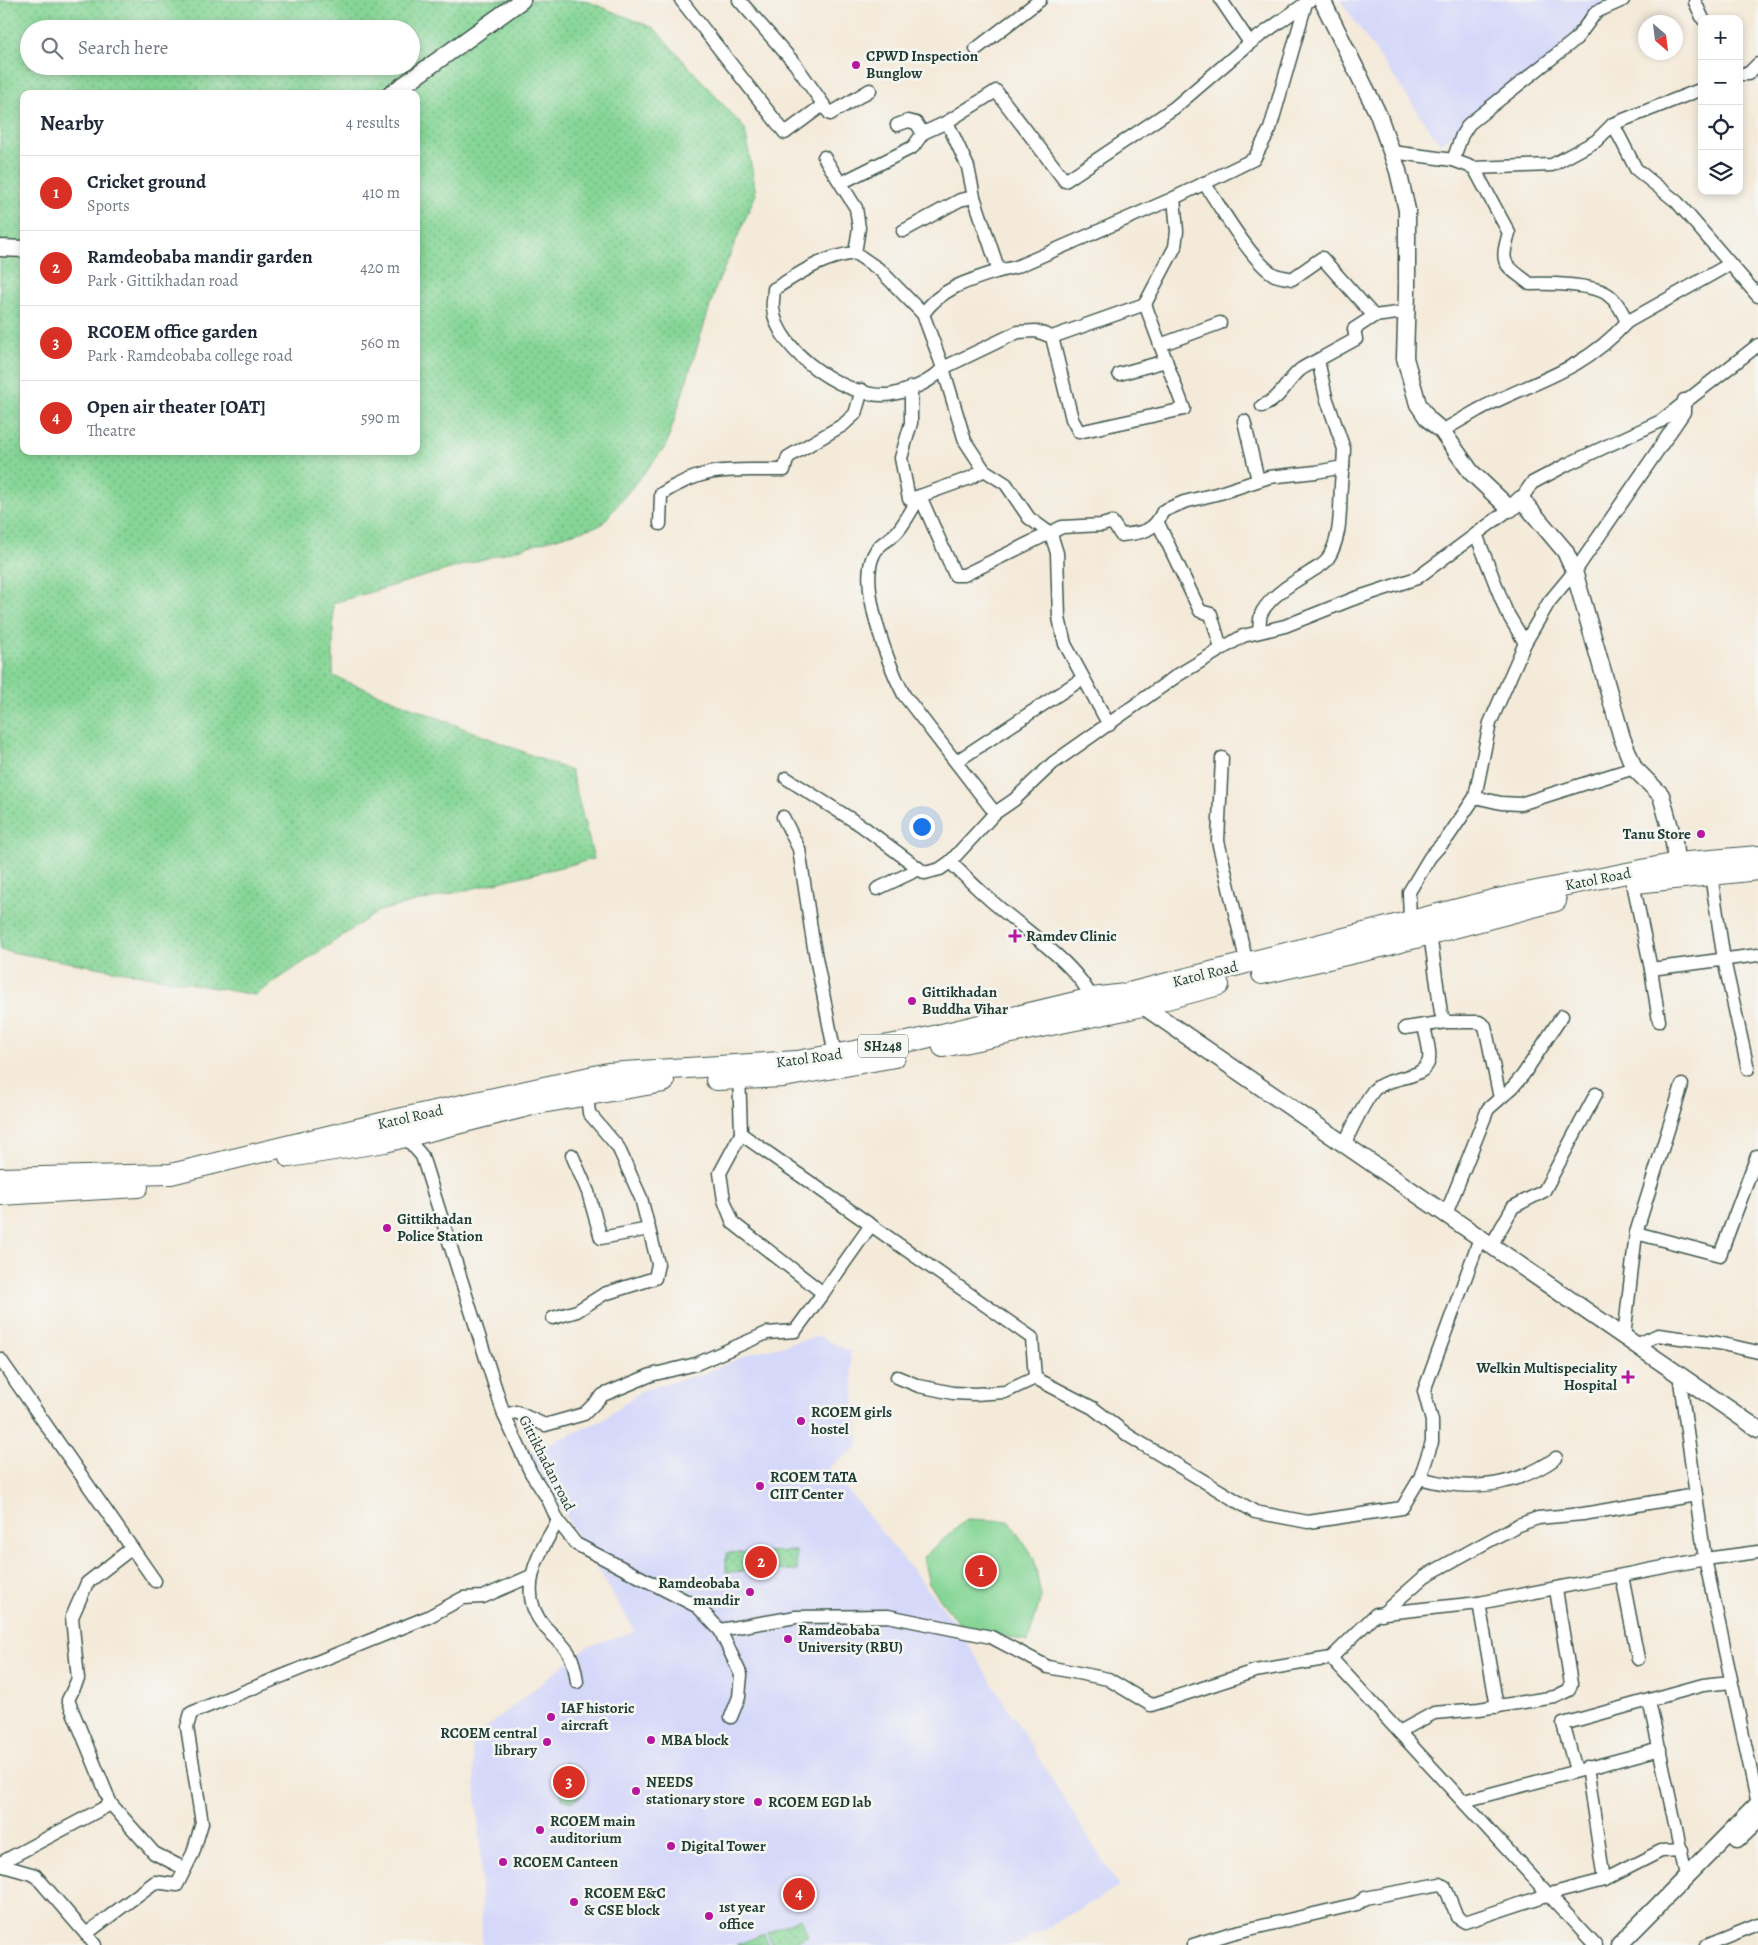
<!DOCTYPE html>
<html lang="en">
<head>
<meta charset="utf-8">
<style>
	:root { --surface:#fff; --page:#f6f6f7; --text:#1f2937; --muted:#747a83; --line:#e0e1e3; --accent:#d93025 }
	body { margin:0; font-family:Alegreya,serif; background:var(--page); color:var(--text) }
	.controls { position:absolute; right:15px; top:15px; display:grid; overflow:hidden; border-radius:10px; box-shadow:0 2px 8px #0003 }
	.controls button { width:45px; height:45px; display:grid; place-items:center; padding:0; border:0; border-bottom:1px solid var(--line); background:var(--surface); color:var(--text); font:25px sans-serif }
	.compass { position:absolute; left:1638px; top:15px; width:45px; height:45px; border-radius:50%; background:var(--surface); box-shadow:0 2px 8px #0003; rotate:152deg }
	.you { position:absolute; left:921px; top:826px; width:18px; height:18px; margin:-12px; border:4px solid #fff; border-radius:50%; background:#1a73e8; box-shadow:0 0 0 8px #1a73e833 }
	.badge { display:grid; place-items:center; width:32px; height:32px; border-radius:50%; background:var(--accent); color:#fff; font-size:16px; font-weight:700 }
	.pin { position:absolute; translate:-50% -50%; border:2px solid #fff; box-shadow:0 1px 5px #0006 }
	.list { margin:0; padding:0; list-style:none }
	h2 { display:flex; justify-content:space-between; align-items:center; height:65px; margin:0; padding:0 20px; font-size:21px }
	h2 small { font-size:16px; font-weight:400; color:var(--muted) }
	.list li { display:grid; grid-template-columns:32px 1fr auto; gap:15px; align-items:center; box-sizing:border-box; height:75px; padding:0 20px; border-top:1px solid var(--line) }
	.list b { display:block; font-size:19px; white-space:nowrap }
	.list p { margin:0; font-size:16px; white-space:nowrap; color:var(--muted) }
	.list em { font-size:16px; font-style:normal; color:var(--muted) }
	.icon { flex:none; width:28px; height:28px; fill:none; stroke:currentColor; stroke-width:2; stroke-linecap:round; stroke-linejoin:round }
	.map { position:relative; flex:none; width:1758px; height:1945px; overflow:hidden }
	.search { position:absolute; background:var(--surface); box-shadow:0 2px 8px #0003; left:20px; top:20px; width:400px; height:55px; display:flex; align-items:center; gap:12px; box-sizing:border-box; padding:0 18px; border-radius:28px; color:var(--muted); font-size:19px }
	.panel { position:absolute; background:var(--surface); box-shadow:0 2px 8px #0003; left:20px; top:90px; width:400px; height:365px; border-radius:10px }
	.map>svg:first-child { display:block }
	.built { fill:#d5d8f9 }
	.grass { fill:url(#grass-dots); stroke:#528a66; fill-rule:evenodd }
	.park { fill:#86d697; stroke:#528a66 }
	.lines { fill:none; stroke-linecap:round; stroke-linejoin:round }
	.minor-casing { stroke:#3f574d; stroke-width:15 }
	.tertiary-casing { stroke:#3f574d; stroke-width:19 }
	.primary-casing { stroke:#3f574d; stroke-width:22 }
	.minor { stroke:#fff; stroke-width:12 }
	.tertiary { stroke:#fff; stroke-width:16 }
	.primary { stroke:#fff; stroke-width:20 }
	.poi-dot { fill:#b5179e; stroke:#f6f6f2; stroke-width:2 }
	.labels { text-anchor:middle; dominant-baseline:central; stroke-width:5; stroke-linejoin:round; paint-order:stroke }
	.shield { fill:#f6f6f2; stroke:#60746d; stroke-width:1 }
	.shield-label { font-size:14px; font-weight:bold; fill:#1f3d34 }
	.poi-label { font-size:15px; font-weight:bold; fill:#1f3d34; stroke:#f6f6f2; text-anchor:start }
	.street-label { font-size:15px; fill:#1f3d34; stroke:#f6f6f2 }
</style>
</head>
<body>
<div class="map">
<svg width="1758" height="1945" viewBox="0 0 1758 1945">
	<defs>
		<pattern id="grass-dots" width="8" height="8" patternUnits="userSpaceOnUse" patternTransform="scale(1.25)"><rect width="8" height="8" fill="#86d697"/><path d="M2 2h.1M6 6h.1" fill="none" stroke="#6daf7c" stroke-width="1.8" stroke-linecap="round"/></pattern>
	</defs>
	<rect width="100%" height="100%" fill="#f6f6f2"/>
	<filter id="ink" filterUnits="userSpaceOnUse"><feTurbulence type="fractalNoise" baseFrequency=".02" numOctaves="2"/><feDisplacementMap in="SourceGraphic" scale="10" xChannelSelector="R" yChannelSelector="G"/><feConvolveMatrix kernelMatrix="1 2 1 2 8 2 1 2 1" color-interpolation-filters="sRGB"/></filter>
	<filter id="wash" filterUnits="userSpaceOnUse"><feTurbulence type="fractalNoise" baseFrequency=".0096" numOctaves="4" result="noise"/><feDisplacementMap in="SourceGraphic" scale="20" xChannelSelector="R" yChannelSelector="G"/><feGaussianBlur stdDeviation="1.12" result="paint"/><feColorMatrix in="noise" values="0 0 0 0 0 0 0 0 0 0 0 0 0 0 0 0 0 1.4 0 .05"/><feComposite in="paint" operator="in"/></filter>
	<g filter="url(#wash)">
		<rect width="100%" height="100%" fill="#f4ead9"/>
		<!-- built -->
		<g class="built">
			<path d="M 1340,0 L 1615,0 L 1581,38 L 1440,144 Z"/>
			<path d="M 820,1336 L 850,1352 L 859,1446 L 829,1467 L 955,1623 L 1119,1887 L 1016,1945 L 482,1945 L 480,1841 L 471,1740 L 586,1647 L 635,1631 L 528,1453 L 603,1420 L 641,1391 L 705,1373 L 752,1353 Z"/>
		</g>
		<!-- grass -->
		<g class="grass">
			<path d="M 0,0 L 584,0 L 654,28 L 745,129 L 756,194 L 716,287 L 666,446 L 601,525 L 333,603 L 333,676 L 571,771 L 594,859 L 379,911 L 255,995 L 0,950 ZM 29,29 L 411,29 L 411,66 L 29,66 ZM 24,94 L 416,94 L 416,451 L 24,451 Z"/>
			<path d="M 796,1551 L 797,1570 L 726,1572 L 726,1553 Z"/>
			<path d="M 566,1763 L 576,1767 L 581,1795 L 572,1802 L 562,1799 L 557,1769 Z"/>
			<path d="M 801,1918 L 808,1936 L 787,1945 L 772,1945 L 767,1933 Z"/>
		</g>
		<!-- park -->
		<g class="park">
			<path d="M 967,1519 L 1009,1521 L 1034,1558 L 1041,1597 L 1028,1642 L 959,1624 L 929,1584 L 923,1557 Z"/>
			<path d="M 764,1934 L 768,1945 L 736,1945 Z"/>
		</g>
	</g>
	<g filter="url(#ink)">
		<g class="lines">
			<!-- minor casing -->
			<g class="minor-casing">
				<g id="minor">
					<path d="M 681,0 L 785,133 L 823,105"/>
					<path d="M 739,0 L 795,64 L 830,114 L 870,90"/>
					<path d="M 1221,0 L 1250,43"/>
					<path d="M 1695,2 L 1703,19"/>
					<path d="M 976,49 L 1040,0"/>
					<path d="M 1739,74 L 1748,74 L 1758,64"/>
					<path d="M 1613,124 L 1636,169 L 1677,202 L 1758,296"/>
					<path d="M 897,125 L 908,121 L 916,123 L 923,133"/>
					<path d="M 1392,152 L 1453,160 L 1474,168 L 1509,233 C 1499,266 1505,264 1530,284 C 1548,283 1592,284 1607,294 C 1617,301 1622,311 1627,322 C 1581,373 1535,380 1478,410 C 1466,417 1454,424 1442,431"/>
					<path d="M 824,157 L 856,208 L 859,228 L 855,253 C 822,257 802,272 774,289 C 774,295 772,302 773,308 C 776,352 852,403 893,394 C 911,390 931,382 943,368 L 1018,332 L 1036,331 L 1052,337 L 1145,304 L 1175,247 L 1177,231 L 1174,198 L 1254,159 L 1270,129 L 1306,3 L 1310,0"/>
					<path d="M 1453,160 L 1462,135 L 1469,124 L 1576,39 L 1596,12 L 1623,0"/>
					<path d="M 1474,168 L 1552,165 L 1596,141 L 1613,124 L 1702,89"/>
					<path d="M 841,183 L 913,147 L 923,133 L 947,122"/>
					<path d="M 1204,183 C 1220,206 1251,260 1273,274 C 1278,277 1286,277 1292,279 L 1322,258 L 1374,316"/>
					<path d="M 1174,198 L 1016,267 L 999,271 L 974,197 L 968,167 L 947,122 L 996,91 L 1065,181 L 1174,108 L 1250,43 L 1306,3"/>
					<path d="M 903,231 L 960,200 L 974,197"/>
					<path d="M 855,253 L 880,270 L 923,314 L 943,368 L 965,441 L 984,470 L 1006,484 L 1029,518 L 1051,534 L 1057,553 L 1059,618 L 1065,644 L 1109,725"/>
					<path d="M 923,314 C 941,288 970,280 999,271"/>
					<path d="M 1627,322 L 1730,264"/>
					<path d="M 1052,337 L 1072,419 L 1079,432 L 1184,409 L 1145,304"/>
					<path d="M 1160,345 L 1220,323"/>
					<path d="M 1119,374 L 1166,361"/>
					<path d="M 911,387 L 911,423 L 901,458 L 909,499 L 920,496 C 913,507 906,522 897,532 C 889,541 879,542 873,556 C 859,588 888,664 904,695 L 995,813"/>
					<path d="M 1262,406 C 1281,399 1285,383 1300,370 C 1305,366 1312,363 1318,360"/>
					<path d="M 1244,421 L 1258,480"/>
					<path d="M 984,470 L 970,478 L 920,496 L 955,575 L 964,575 L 1062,527 L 1102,525 L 1112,522 L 1121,535 C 1142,533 1154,532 1163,511 L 1184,502 L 1220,493 L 1269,477 L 1316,472 L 1343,467 L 1344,449 L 1326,397 L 1318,360 L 1356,339 L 1354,329 L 1374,316 L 1405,312"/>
					<path d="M 1521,499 L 1532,483 L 1568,464 L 1661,421 L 1758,345"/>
					<path d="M 1158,523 L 1200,611 L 1211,614 L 1221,648"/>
					<path d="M 660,524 L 661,494 C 708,464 732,471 784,470 L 788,457 L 843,425 L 855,414 L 862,390"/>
					<path d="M 1476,534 L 1506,611 L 1525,643"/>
					<path d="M 1259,631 C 1260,626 1259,617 1262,612 C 1271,596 1293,582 1309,573 C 1314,569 1324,565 1327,560 C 1346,531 1337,498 1343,467"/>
					<path d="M 1222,758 L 1218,841 L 1247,964"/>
					<path d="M 957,761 L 1082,679"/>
					<path d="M 786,778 L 862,826 L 925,873 L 940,869 L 950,862 L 995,813 L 1014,800 L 1053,763 L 1178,675 L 1243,636 L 1285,626 L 1353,599 L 1417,578 L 1510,509"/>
					<path d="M 1475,797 L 1501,803 L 1520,804 L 1634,768"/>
					<path d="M 783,817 L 799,849 L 813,942 L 835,1055"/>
					<path d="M 950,862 C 965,876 979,891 995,904 C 1024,930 1081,966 1094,1004"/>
					<path d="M 1711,875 L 1724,960 L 1748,1069"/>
					<path d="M 1633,883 L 1651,969"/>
					<path d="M 877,889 L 919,869"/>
					<path d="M 1410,921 L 1409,892 L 1430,857 L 1448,837 L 1475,797 L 1490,723 L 1525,643 L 1549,602 L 1578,567 L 1684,412 L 1684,400"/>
					<path d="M 1430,934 L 1441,1013 L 1446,1022 L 1479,1022 L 1485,1026 L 1500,1098"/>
					<path d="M 1659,1021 L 1651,969 L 1758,955"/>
					<path d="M 1405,1028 L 1446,1022"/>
					<path d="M 739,1072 L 741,1134 L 1032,1338 L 1035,1378 L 1005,1392 L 975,1394 L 953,1393 L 919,1386 L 897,1377"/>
					<path d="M 402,1133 L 422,1156 L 504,1415 L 531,1473 L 548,1499 L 558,1521 L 576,1544 L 698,1607 L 720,1630 L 741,1675 L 739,1697 L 731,1717"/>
					<path d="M 741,1134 L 720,1173 L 724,1200 L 733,1223 L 823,1293 L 871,1225"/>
					<path d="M 1344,1144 C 1352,1129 1363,1103 1374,1090 C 1389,1075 1424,1081 1429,1060 C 1431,1050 1425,1035 1424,1025"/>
					<path d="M 572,1155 L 588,1192 L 601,1238 L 649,1229"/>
					<path d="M 1446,1214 L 1488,1109 L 1513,1087 L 1523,1075 L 1562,1016"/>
					<path d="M 1636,1233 L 1682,1085"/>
					<path d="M 1491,1246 L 1513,1207 L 1544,1191 L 1596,1094"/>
					<path d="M 553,1318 L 577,1311 L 604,1294 L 655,1278 L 658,1264 L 641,1198 L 618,1147 L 589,1113 L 587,1095"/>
					<path d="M 1624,1337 L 1636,1233 L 1720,1255 L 1757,1156"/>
					<path d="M 1636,1345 L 1658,1335 L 1718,1343 L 1758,1352"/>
					<path d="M 0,1359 L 155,1581"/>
					<path d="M 1679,1374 L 1705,1559 L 1758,1804"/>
					<path d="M 1035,1378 L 1093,1408 L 1129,1436 L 1255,1512 L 1308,1522 L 1402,1508 L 1420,1478 L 1432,1442 L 1432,1421 L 1424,1391 L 1480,1238"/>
					<path d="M 504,1415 L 516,1412 L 545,1425 L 584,1414 L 603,1395 L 651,1375 L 696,1364 L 767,1333 L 795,1331 L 823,1293"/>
					<path d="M 1420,1478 C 1468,1492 1515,1487 1556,1458"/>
					<path d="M 558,1521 C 538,1554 515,1593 545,1627 C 566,1649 573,1650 577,1682"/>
					<path d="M 132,1548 L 87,1583 L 72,1617 L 78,1679 L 68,1700 L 111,1804 L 154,1853 L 185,1869"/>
					<path d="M 1622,1576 L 1638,1659"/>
					<path d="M 1479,1603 L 1497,1707"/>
					<path d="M 1382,1614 L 1425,1576 L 1518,1525 L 1538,1518 L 1583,1514 L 1696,1495"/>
					<path d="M 720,1630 L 796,1617 L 888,1616 L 991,1637 L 1048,1667 L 1108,1679 L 1151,1705 L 1255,1671 L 1331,1658 L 1376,1614 L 1479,1603 L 1705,1559 L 1758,1552"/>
					<path d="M 1331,1658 L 1595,1945"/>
					<path d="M 1649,1700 L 1686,1876"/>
					<path d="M 1399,1732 L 1434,1713 L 1479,1709 L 1555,1697 L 1569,1690 L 1571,1684 L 1556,1589"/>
					<path d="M 1587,1767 L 1604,1880"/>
					<path d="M 1576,1770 L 1563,1724 L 1703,1685 L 1731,1682"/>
					<path d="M 1464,1801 L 1660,1749"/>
					<path d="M 0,1863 L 111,1804"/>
					<path d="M 0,1865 L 35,1875 L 86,1934 L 155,1882 L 177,1885 L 193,1853 L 202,1823 L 187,1727 L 191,1713 L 428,1617 L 463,1598 L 483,1597 L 531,1576"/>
					<path d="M 86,1934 L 95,1945"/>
					<path d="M 1193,1945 L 1232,1933 L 1357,1904 L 1365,1898 L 1440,1884 L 1445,1887 L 1457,1917 L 1465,1922 L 1550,1894 L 1604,1880 L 1661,1851 L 1682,1850"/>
					<path d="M 1706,1945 L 1758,1924"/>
				</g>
			</g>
			<!-- tertiary casing -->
			<g class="tertiary-casing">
				<g id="tertiary">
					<path d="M 1322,0 L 1378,114 L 1398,171 L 1407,210 L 1407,291 L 1405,358 L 1418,404 L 1428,419 L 1442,431 L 1471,472 L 1510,509 L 1521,499 L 1565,551 L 1574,571 L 1622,738 L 1634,768 L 1661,795 L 1674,842 L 1677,874"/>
					<path d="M 391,94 L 522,0"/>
					<path d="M 0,248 L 24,249"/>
					<path d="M 1136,1001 L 1758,1429"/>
					<path d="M 1738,1839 L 1758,1820"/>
					<path d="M 1619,1945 L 1758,1804"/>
				</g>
			</g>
			<!-- primary casing -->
			<g class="primary-casing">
				<g id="primary">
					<path d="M 1636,883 L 1758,870"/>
					<path d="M 1262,974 L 1381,947 L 1556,901"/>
					<path d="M 943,1047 L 1130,1009 L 1219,985"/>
					<path d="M 716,1080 L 784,1077 L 895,1057"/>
					<path d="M 289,1157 L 385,1142 L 536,1104 L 664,1082"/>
					<path d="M 0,1178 L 171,1174 L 398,1119 L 608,1073 L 797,1061 L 917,1040 L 1092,998 L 1125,994 L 1497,899 L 1677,863 L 1758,856"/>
					<path d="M 0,1195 L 138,1187"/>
				</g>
			</g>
			<!-- minor -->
			<use href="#minor" class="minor"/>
			<!-- tertiary -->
			<use href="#tertiary" class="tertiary"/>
			<!-- primary -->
			<use href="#primary" class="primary"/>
		</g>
	</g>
	<!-- markers -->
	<g class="poi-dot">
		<circle cx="856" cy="65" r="5"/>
		<circle cx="1701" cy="834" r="5"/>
		<path d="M1012.5 928.5h5v5h5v5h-5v5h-5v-5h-5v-5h5z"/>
		<circle cx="912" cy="1001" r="5"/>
		<circle cx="387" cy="1228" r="5"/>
		<path d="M1625.5 1369.5h5v5h5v5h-5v5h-5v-5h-5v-5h5z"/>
		<circle cx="801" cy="1421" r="5"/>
		<circle cx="760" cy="1486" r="5"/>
		<circle cx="750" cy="1592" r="5"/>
		<circle cx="788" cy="1639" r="5"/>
		<circle cx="551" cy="1717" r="5"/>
		<circle cx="651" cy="1740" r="5"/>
		<circle cx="547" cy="1742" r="5"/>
		<circle cx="636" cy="1791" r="5"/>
		<circle cx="758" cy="1802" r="5"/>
		<circle cx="540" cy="1830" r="5"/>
		<circle cx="671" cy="1846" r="5"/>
		<circle cx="503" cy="1862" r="5"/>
		<circle cx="574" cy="1902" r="5"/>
		<circle cx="709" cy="1916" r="5"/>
	</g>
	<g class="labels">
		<!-- shield labels -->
		<rect class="shield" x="858" y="1034.5" width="50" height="23" rx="4"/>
		<g class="shield-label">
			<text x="883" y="1046">SH248</text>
		</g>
		<!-- poi labels -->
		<g class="poi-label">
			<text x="866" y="56">CPWD Inspection<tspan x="866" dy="17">Bunglow</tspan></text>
			<text x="1691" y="834" text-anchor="end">Tanu Store</text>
			<text x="1026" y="936">Ramdev Clinic</text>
			<text x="922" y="992">Gittikhadan<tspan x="922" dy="17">Buddha Vihar</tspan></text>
			<text x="397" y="1219">Gittikhadan<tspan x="397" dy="17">Police Station</tspan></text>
			<text x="1617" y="1368" text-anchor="end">Welkin Multispeciality<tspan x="1617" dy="17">Hospital</tspan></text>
			<text x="811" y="1412">RCOEM girls<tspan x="811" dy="17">hostel</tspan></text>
			<text x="770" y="1477">RCOEM TATA<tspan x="770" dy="17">CIIT Center</tspan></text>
			<text x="740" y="1583" text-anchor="end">Ramdeobaba<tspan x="740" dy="17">mandir</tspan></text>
			<text x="798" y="1630">Ramdeobaba<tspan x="798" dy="17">University (RBU)</tspan></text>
			<text x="561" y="1708">IAF historic<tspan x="561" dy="17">aircraft</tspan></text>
			<text x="537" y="1733" text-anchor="end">RCOEM central<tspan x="537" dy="17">library</tspan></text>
			<text x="661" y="1740">MBA block</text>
			<text x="646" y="1782">NEEDS<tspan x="646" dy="17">stationary store</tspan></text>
			<text x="768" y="1802">RCOEM EGD lab</text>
			<text x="550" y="1821">RCOEM main<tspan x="550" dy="17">auditorium</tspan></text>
			<text x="681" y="1846">Digital Tower</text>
			<text x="513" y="1862">RCOEM Canteen</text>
			<text x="584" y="1893">RCOEM E&amp;C<tspan x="584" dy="17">&amp; CSE block</tspan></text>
			<text x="719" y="1907">1st year<tspan x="719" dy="17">office</tspan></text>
		</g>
		<!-- street labels -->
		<g class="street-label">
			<text transform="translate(1598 879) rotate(-11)">Katol Road</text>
			<text transform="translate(1205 974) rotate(-14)">Katol Road</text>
			<text transform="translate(809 1058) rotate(-8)">Katol Road</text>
			<text transform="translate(410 1117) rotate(-13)">Katol Road</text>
			<text transform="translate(547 1463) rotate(63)">Gittikhadan road</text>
		</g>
	</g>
</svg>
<div class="controls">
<button>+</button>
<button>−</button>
<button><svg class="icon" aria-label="locate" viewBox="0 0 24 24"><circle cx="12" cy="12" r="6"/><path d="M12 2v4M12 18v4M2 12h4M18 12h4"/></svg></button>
<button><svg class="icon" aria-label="layers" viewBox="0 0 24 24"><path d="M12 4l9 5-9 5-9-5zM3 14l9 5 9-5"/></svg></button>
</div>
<svg class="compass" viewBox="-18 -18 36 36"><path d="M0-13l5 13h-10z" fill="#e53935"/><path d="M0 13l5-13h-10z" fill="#747a83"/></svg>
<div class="you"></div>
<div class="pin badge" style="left:981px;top:1571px">1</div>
<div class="pin badge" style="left:761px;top:1562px">2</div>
<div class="pin badge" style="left:569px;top:1782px">3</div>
<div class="pin badge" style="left:799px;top:1894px">4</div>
<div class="search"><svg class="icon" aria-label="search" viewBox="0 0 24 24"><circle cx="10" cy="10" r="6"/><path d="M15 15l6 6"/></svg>Search here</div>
<section class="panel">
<h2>Nearby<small>4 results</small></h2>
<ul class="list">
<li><span class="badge">1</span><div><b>Cricket ground</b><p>Sports</p></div><em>410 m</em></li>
<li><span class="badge">2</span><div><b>Ramdeobaba mandir garden</b><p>Park · Gittikhadan road</p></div><em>420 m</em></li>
<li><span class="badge">3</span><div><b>RCOEM office garden</b><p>Park · Ramdeobaba college road</p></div><em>560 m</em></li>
<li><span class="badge">4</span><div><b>Open air theater [OAT]</b><p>Theatre</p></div><em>590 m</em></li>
</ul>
</section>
</div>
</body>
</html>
